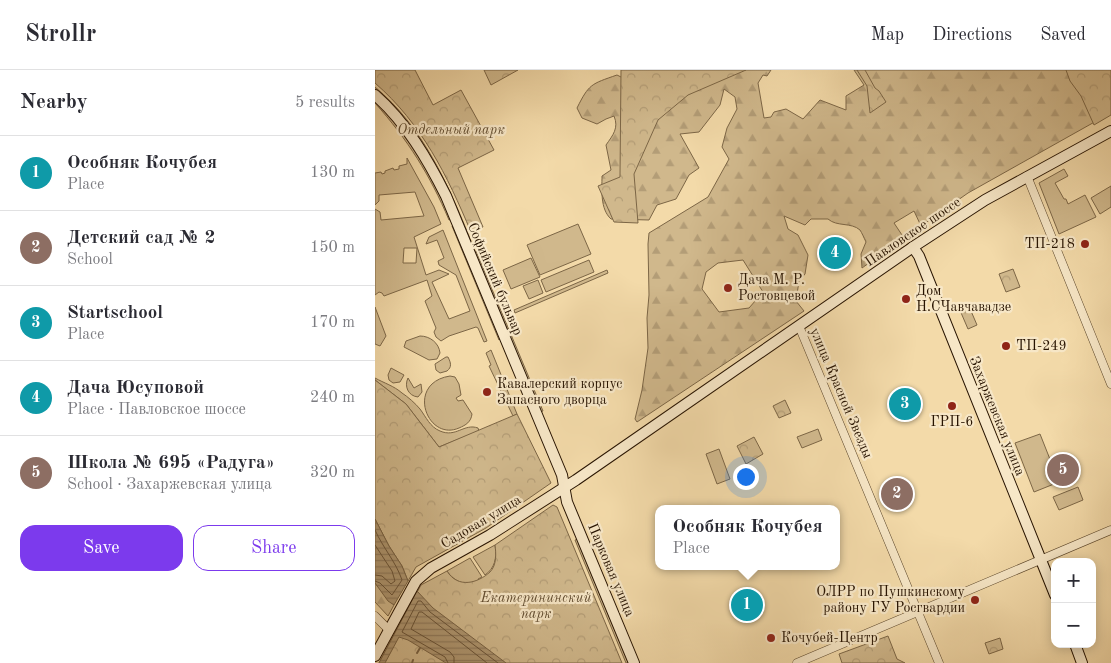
<!DOCTYPE html>
<html lang="en">
<head>
<meta charset="utf-8">
<style>
	:root { --surface:#fff; --page:#f7f7f7; --text:#2b2b33; --muted:#7c7c81; --line:#e1e1e2; --accent:#7c3aed }
	body { margin:0; font-family:"Old Standard TT",serif; background:var(--page); color:var(--text) }
	.controls { position:absolute; right:15px; bottom:15px; display:grid; overflow:hidden; border-radius:10px; box-shadow:0 2px 12px #0003 }
	.controls button { width:45px; height:45px; display:grid; place-items:center; padding:0; border:0; border-bottom:1px solid var(--line); background:var(--surface); color:var(--text); font:25px sans-serif }
	.you { position:absolute; left:370px; top:406px; width:18px; height:18px; margin:-12px; border:4px solid #fff; border-radius:50%; background:#1a73e8; box-shadow:0 0 0 8px #1a73e833 }
	.badge { display:grid; place-items:center; width:32px; height:32px; border-radius:50%; background:var(--accent); color:#fff; font-size:16px; font-weight:700 }
	.pin { position:absolute; translate:-50% -50%; border:2px solid #fff; box-shadow:0 1px 5px #0006 }
	.popup { position:absolute; left:280px; top:435px; width:185px; height:65px; box-sizing:border-box; display:grid; place-content:center; border-radius:10px; background:var(--surface); filter:drop-shadow(0 1px 4px #0005); font-size:16px; white-space:nowrap; color:var(--muted) }
	.popup b { font-size:19px; color:var(--text) }
	.popup::after { content:''; position:absolute; left:50%; top:100%; margin-left:-10px; border:10px solid transparent; border-top-color:var(--surface) }
	.list { margin:0; padding:0; list-style:none }
	h2 { display:flex; justify-content:space-between; align-items:center; height:65px; margin:0; padding:0 20px; font-size:21px }
	h2 small { font-size:16px; font-weight:400; color:var(--muted) }
	.list li { display:grid; grid-template-columns:32px 1fr auto; gap:15px; align-items:center; box-sizing:border-box; height:75px; padding:0 20px; border-top:1px solid var(--line) }
	.list b { display:block; font-size:19px; white-space:nowrap }
	.list p { margin:0; font-size:16px; white-space:nowrap; color:var(--muted) }
	.list em { font-size:16px; font-style:normal; color:var(--muted) }
	.actions { display:flex; gap:10px; padding:15px 20px }
	.actions a { flex:1; padding:11px 0; border:1px solid var(--accent); border-radius:15px; text-align:center; font-size:18px; color:var(--accent) }
	.actions .main { background:var(--accent); color:#fff }
	.map { position:relative; flex:none; width:736px; height:593px; overflow:hidden }
	header { display:flex; align-items:center; gap:30px; box-sizing:border-box; height:70px; padding:0 25px; background:var(--surface); border-bottom:1px solid var(--line) }
	header strong { font-size:24px }
	nav { display:flex; gap:28px; margin-inline-start:auto; font-size:18px }
	main { display:flex }
	aside { flex:1; background:var(--surface) }
	.map>svg:first-child { display:block }
	.green { fill:#d0b88c; stroke:#7c6646; fill-rule:evenodd }
	.forest { fill:url(#forest-firs); stroke:#7c6646; fill-rule:evenodd }
	.park { fill:url(#park-crowns); stroke:#7c6646 }
	.water { fill:url(#water-rules); stroke:#786243 }
	.lines { fill:none; stroke-linecap:round; stroke-linejoin:round }
	.shore { stroke:#6a5438; stroke-width:1 }
	.stream { stroke:#786243; stroke-width:2 }
	.street-casing { stroke:#5a452a; stroke-width:9 }
	.secondary-casing { stroke:#271300; stroke-width:12 }
	.street { stroke:#f7e7c7; stroke-width:8 }
	.secondary { stroke:#f7e7c7; stroke-width:10 }
	.poi-dot { fill:#8f2418; stroke:#f7e7c7; stroke-width:2 }
	.labels { text-anchor:middle; dominant-baseline:central; stroke-width:4.5; stroke-linejoin:round; paint-order:stroke }
	.park-label { font-size:14px; font-style:italic; fill:#624d31; stroke:#f7e7c7 }
	.street-label { font-size:14px; fill:#271300; stroke:#f7e7c7 }
	.poi-label { font-size:14px; fill:#271300; stroke:#f7e7c7; text-anchor:start }
</style>
</head>
<body>
<header>
<strong>Strollr</strong>
<nav><a>Map</a><a>Directions</a><a>Saved</a></nav>
</header>
<main>
<aside>
<h2>Nearby<small>5 results</small></h2>
<ul class="list">
<li><span class="badge" style="background:#0f9aa8">1</span><div><b>Особняк Кочубея</b><p>Place</p></div><em>130 m</em></li>
<li><span class="badge" style="background:#8d6e63">2</span><div><b>Детский сад № 2</b><p>School</p></div><em>150 m</em></li>
<li><span class="badge" style="background:#0f9aa8">3</span><div><b>Startschool</b><p>Place</p></div><em>170 m</em></li>
<li><span class="badge" style="background:#0f9aa8">4</span><div><b>Дача Юсуповой</b><p>Place · Павловское шоссе</p></div><em>240 m</em></li>
<li><span class="badge" style="background:#8d6e63">5</span><div><b>Школа № 695 «Радуга»</b><p>School · Захаржевская улица</p></div><em>320 m</em></li>
</ul>
<div class="actions"><a class="main">Save</a><a>Share</a></div>
</aside>
<div class="map">
<svg width="736" height="593" viewBox="0 0 736 593">
	<defs>
		<pattern id="forest-firs" width="22" height="20" patternUnits="userSpaceOnUse" patternTransform="scale(1.25)"><rect width="22" height="20" fill="#d0b88c"/><path d="M5 1l3.5 6h-7zM16 11l3.5 6h-7z" fill="#b39d77"/></pattern>
		<pattern id="park-crowns" width="20" height="18" patternUnits="userSpaceOnUse" patternTransform="scale(1.25)"><rect width="20" height="18" fill="#d0b88c"/><path d="M2 6a3 3 0 1 1 6 0M12 15a3 3 0 1 1 6 0" fill="none" stroke="#b39d77"/></pattern>
		<pattern id="water-rules" width="6" height="5" patternUnits="userSpaceOnUse" patternTransform="scale(1.25)"><rect width="6" height="5" fill="#ae9670"/><path d="M0 2.5h6" fill="none" stroke="#8e795a"/></pattern>
	</defs>
	<rect width="100%" height="100%" fill="#f3daa9"/>
	<filter id="stains"><feTurbulence type="fractalNoise" baseFrequency=".004" numOctaves="4"/><feColorMatrix values="0 0 0 0 .2 0 0 0 0 .09 0 0 0 0 .02 0 0 0 .5 -.17"/></filter>
	<radialGradient id="worn" r=".72"><stop offset=".6" stop-color="#630" stop-opacity="0"/><stop offset="1" stop-color="#630" stop-opacity=".3"/></radialGradient>
	<!-- green -->
	<g class="green">
		<path d="M 0,17 C 48,57 73,114 96,171 L 94,172 L 74,125 L 0,20 Z"/>
		<path d="M 0,29 L 24,57 L 47,89 L 77,149 L 74,150 C 55,105 33,70 0,33 Z"/>
		<path d="M 32,88 L 59,137 L 66,154 L 39,167 L 51,205 L 64,200 L 74,204 L 57,212 L 74,249 L 95,241 L 81,205 L 64,195 L 63,191 L 69,188 L 62,170 L 51,174 L 54,167 L 68,160 L 112,271 L 109,272 L 103,258 L 101,257 L 74,266 L 66,271 L 61,267 L 59,262 L 61,258 L 50,231 L 57,226 L 52,210 L 9,226 L 7,223 L 4,222 L 0,225 L 0,139 L 5,142 L 6,150 L 49,146 L 40,122 L 4,125 L 4,131 L 0,135 L 0,103 L 6,102 L 7,104 L 10,103 L 10,101 L 18,98 L 19,100 L 24,99 L 24,96 L 32,94 ZM 29,178 L 42,178 L 41,193 L 28,193 Z"/>
		<path d="M 689,99 L 693,106 L 680,113 L 689,129 L 691,129 L 693,134 L 710,125 L 721,147 L 684,164 L 664,113 Z"/>
		<path d="M 736,116 L 736,137 L 725,144 L 716,128 Z"/>
		<path d="M 203,154 L 216,184 L 165,205 L 152,175 Z"/>
		<path d="M 79,155 L 126,267 L 124,270 L 77,156 Z"/>
		<path d="M 101,181 L 168,341 L 165,342 L 98,182 Z"/>
		<path d="M 156,188 L 165,207 L 136,219 L 128,200 Z"/>
		<path d="M 214,190 L 219,202 L 171,222 L 166,210 Z"/>
		<path d="M 232,200 L 233,203 L 140,243 L 139,240 Z"/>
		<path d="M 163,210 L 168,223 L 154,229 L 148,216 Z"/>
		<path d="M 0,237 L 11,266 L 5,276 L 0,274 Z"/>
		<path d="M 45,266 C 55,266 64,273 65,283 L 62,289 L 54,290 L 29,277 L 31,271 Z"/>
		<path d="M 116,280 L 142,344 L 138,346 L 114,296 L 116,295 L 111,283 Z"/>
		<path d="M 71,287 L 73,287 C 76,293 77,297 72,301 L 65,303 L 61,300 L 60,294 Z"/>
		<path d="M 16,298 L 29,305 L 25,312 L 18,313 L 14,310 L 13,305 Z"/>
		<path d="M 75,306 L 80,307 L 84,314 L 86,325 L 81,328 L 83,331 L 88,330 L 97,344 C 96,352 91,355 84,358 C 52,372 30,313 75,306 Z"/>
		<path d="M 0,308 C 9,313 19,316 27,323 C 33,327 40,333 45,339 C 51,347 55,357 65,361 C 81,368 89,353 103,358 L 104,361 L 64,377 L 31,334 L 0,310 Z"/>
		<path d="M 33,308 L 39,318 L 46,314 L 47,322 L 43,327 C 33,326 29,316 33,308 Z"/>
		<path d="M 443,359 L 447,370 L 427,378 L 422,367 Z"/>
		<path d="M 665,364 L 684,412 L 659,422 L 640,373 Z"/>
		<path d="M 344,379 L 355,409 L 342,414 L 331,384 Z"/>
		<path d="M 703,417 L 708,430 L 684,440 L 678,427 Z"/>
		<path d="M 203,469 L 254,593 L 251,593 L 200,470 Z"/>
		<path d="M 120,475 C 122,488 120,498 110,505 L 98,487 Z"/>
		<path d="M 95,488 L 107,507 L 103,509 L 106,514 C 95,519 78,511 72,501 Z"/>
	</g>
	<!-- forest -->
	<g class="forest">
		<path d="M 324,0 L 396,0 L 392,6 L 388,5 L 383,13 L 389,48 L 396,47 L 399,42 L 411,39 L 428,49 L 445,30 L 471,40 L 471,26 L 489,15 L 479,0 L 707,0 L 732,45 L 593,123 L 546,156 L 539,141 L 519,153 L 529,168 L 487,198 L 486,184 L 491,172 C 489,168 487,163 485,160 C 476,152 462,157 453,149 L 436,149 L 430,155 L 409,146 L 413,159 L 423,165 L 433,185 L 430,204 L 424,211 L 421,231 L 429,241 L 262,352 L 260,349 L 267,320 L 273,278 L 272,248 L 274,225 L 273,174 L 274,163 L 333,127 L 354,89 L 347,77 L 352,58 L 362,39 L 360,27 L 349,19 L 345,35 L 324,62 L 305,64 L 324,98 L 314,105 L 301,129 L 282,135 L 274,150 L 236,149 C 225,139 227,120 227,106 L 236,100 L 231,75 C 238,65 244,58 239,46 L 231,49 L 222,54 L 207,48 L 202,38 C 214,14 216,14 242,5 L 260,14 ZM 368,190 L 388,222 L 374,238 L 344,242 L 327,219 L 331,202 L 343,193 Z"/>
		<path d="M 0,513 L 19,535 L 13,546 L 0,532 Z"/>
	</g>
	<!-- park -->
	<g class="park">
		<path d="M 0,0 L 40,0 L 58,35 L 86,20 L 119,80 L 83,98 L 108,157 L 96,162 C 72,105 47,54 0,13 Z"/>
		<path d="M 109,0 L 143,0 L 116,15 Z"/>
		<path d="M 246,0 L 371,0 L 313,25 L 283,50 L 259,104 L 263,153 L 239,152 L 223,116 L 245,107 Z"/>
		<path d="M 482,0 L 490,0 L 500,18 L 504,21 L 511,32 L 495,43 L 492,16 Z"/>
		<path d="M 691,0 L 736,0 L 736,45 L 719,55 L 706,26 L 695,11 Z"/>
		<path d="M 638,199 L 645,217 L 631,222 L 624,204 Z"/>
		<path d="M 593,234 L 602,255 L 593,259 L 584,238 Z"/>
		<path d="M 0,310 L 31,334 L 64,377 L 142,344 L 176,413 L 111,458 L 41,497 L 33,511 L 27,496 L 14,476 L 0,449 Z"/>
		<path d="M 410,330 L 416,343 L 404,348 L 398,336 Z"/>
		<path d="M 379,367 L 388,384 L 371,394 L 362,376 Z"/>
		<path d="M 178,435 L 182,437 L 247,593 L 4,593 L 46,515 L 72,501 C 83,519 103,513 115,502 C 122,495 121,483 120,475 Z"/>
		<path d="M 513,566 L 522,589 L 530,593 L 467,593 L 464,584 Z"/>
		<path d="M 625,568 L 628,579 L 614,584 L 610,573 Z"/>
	</g>
	<!-- water -->
	<g class="water">
		<path d="M 0,449 L 14,476 L 27,496 L 33,511 L 19,535 L 13,531 L 0,513 Z"/>
		<path d="M 42,521 L 58,538 L 131,593 L 71,593 L 33,570 L 24,567 L 10,593 L 4,593 Z"/>
	</g>
	<g class="lines">
		<!-- shore -->
		<g class="shore">
			<path d="M 0,460 C 8,478 21,492 27,510 L 17,525 L 5,513 L 0,511"/>
			<path d="M 0,475 L 17,501 L 20,511 L 16,514 L 7,506 L 0,505"/>
			<path d="M 73,593 L 70,587 L 27,562 L 43,531 L 46,531 L 55,542 L 123,593"/>
			<path d="M 79,593 L 79,587 L 75,582 L 36,559 L 44,542 L 47,542 L 112,593"/>
		</g>
		<!-- stream -->
		<g class="stream">
			<path d="M 42,583 L 45,578"/>
			<path d="M 37,593 L 38,590"/>
		</g>
		<!-- street casing -->
		<g class="street-casing">
			<g id="street">
				<path d="M 652,106 L 736,314"/>
				<path d="M 424,256 L 564,593"/>
				<path d="M 0,546 L 14,560"/>
				<path d="M 422,593 L 736,460"/>
			</g>
		</g>
		<!-- secondary casing -->
		<g class="secondary-casing">
			<g id="secondary">
				<path d="M 0,25 C 31,52 53,90 71,126 L 187,405 L 192,432 L 259,593"/>
				<path d="M 538,177 L 544,186 L 680,525"/>
				<path d="M 700,574 L 707,593"/>
				<path d="M 0,586 L 41,511 L 56,498 L 115,465 L 201,410 L 538,177 L 610,130 L 736,61"/>
			</g>
		</g>
		<!-- street -->
		<use href="#street" class="street"/>
		<!-- secondary -->
		<use href="#secondary" class="secondary"/>
	</g>
	<!-- markers -->
	<g class="poi-dot">
		<circle cx="710" cy="174" r="5"/>
		<circle cx="353" cy="218" r="5"/>
		<circle cx="531" cy="229" r="5"/>
		<circle cx="631" cy="276" r="5"/>
		<circle cx="112" cy="322" r="5"/>
		<circle cx="577" cy="336" r="5"/>
		<circle cx="600" cy="530" r="5"/>
		<circle cx="396" cy="568" r="5"/>
	</g>
	<g class="labels">
		<!-- park labels -->
		<g class="park-label">
			<text x="76" y="60">Отдельный парк</text>
			<text x="161" y="528">Екатерининский<tspan x="161" dy="16">парк</tspan></text>
		</g>
		<!-- street labels -->
		<g class="street-label">
			<text transform="translate(538 162) rotate(-34)">Павловское шоссе</text>
			<text transform="translate(120 209) rotate(67)">Софийский бульвар</text>
			<text transform="translate(466 323) rotate(67)">улица Красной Звезды</text>
			<text transform="translate(622 346) rotate(68)">Захаржевская улица</text>
			<text transform="translate(106 452) rotate(-31)">Садовая улица</text>
			<text transform="translate(236 500) rotate(67)">Парковая улица</text>
		</g>
		<!-- poi labels -->
		<g class="poi-label">
			<text x="700" y="174" text-anchor="end">ТП-218</text>
			<text x="363" y="210">Дача М. Р.<tspan x="363" dy="16">Ростовцевой</tspan></text>
			<text x="541" y="221">Дом<tspan x="541" dy="16">Н.СЧавчавадзе</tspan></text>
			<text x="641" y="276">ТП-249</text>
			<text x="122" y="314">Кавалерский корпус<tspan x="122" dy="16">Запасного дворца</tspan></text>
			<text x="577" y="352" text-anchor="middle">ГРП-6</text>
			<text x="590" y="522" text-anchor="end">ОЛРР по Пушкинскому<tspan x="590" dy="16">району ГУ Росгвардии</tspan></text>
			<text x="406" y="568">Кочубей-Центр</text>
		</g>
	</g>
	<rect width="100%" height="100%" filter="url(#stains)"/>
	<rect width="100%" height="100%" fill="url(#worn)"/>
</svg>
<div class="controls">
<button>+</button>
<button>−</button>
</div>
<div class="you"></div>
<div class="pin badge" style="left:372px;top:535px;background:#0f9aa8">1</div>
<div class="popup"><b>Особняк Кочубея</b>Place</div>
<div class="pin badge" style="left:522px;top:424px;background:#8d6e63">2</div>
<div class="pin badge" style="left:530px;top:334px;background:#0f9aa8">3</div>
<div class="pin badge" style="left:460px;top:183px;background:#0f9aa8">4</div>
<div class="pin badge" style="left:688px;top:400px;background:#8d6e63">5</div>
</div>
</main>
</body>
</html>
